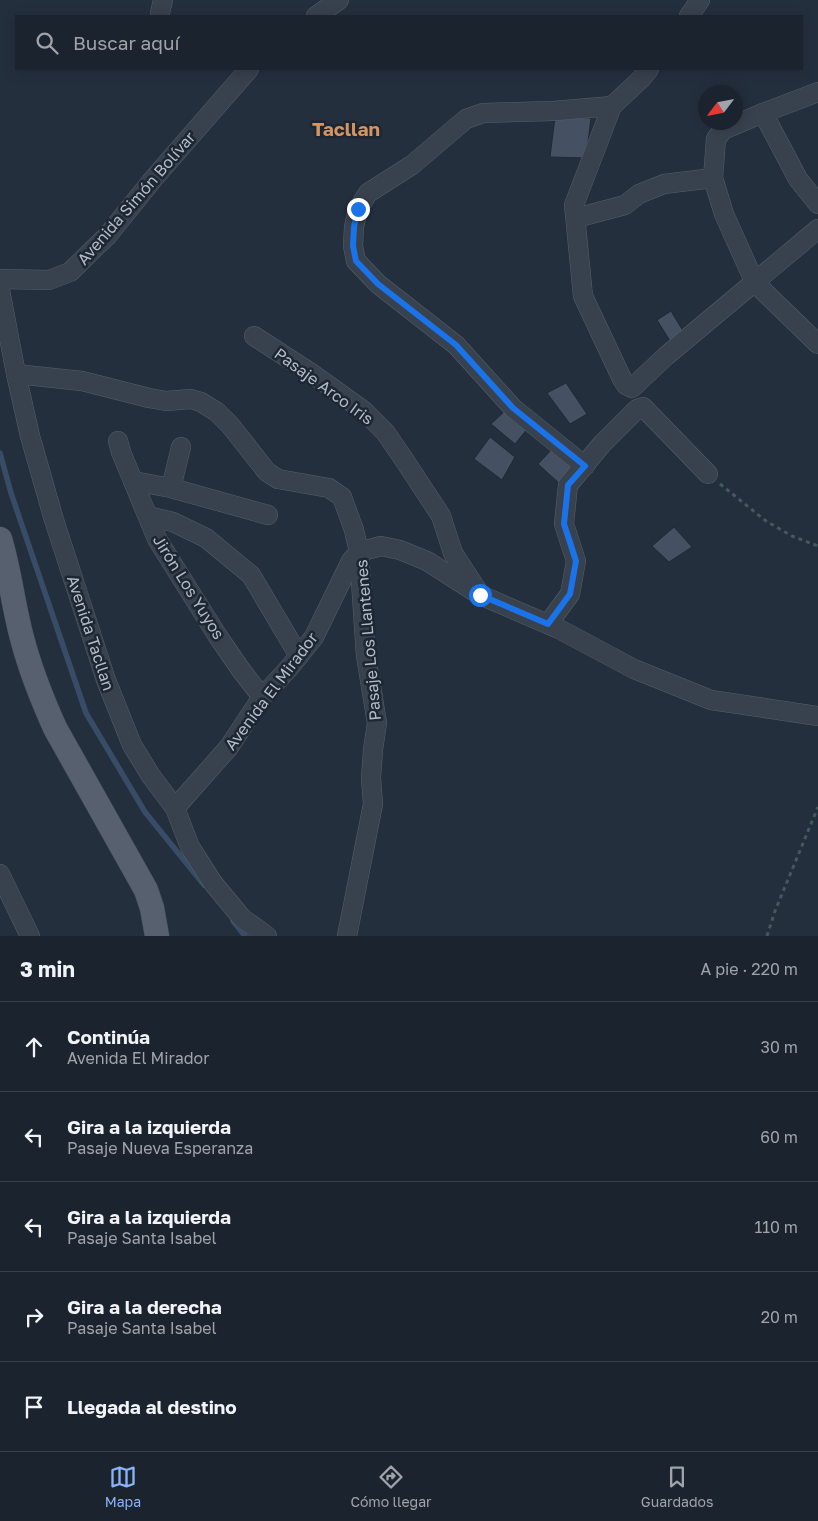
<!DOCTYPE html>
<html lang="es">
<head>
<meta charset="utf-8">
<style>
	:root { --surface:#1b232e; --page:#242b36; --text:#f1f3f6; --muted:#a0a4aa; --line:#39404a; --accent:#8ab4f8 }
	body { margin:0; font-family:"Golos Text",sans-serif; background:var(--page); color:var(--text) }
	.compass { position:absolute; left:698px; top:85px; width:45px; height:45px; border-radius:50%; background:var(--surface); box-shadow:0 2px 12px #0003; rotate:238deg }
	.stop { position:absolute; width:15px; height:15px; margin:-11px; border:4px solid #1a73e8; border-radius:50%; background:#fff }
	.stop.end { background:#1a73e8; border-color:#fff; box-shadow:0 1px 5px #0008 }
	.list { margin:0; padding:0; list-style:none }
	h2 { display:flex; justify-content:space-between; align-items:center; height:65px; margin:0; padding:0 20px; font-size:21px }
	h2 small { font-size:16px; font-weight:400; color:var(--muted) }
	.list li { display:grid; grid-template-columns:32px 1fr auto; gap:15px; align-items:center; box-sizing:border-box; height:90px; padding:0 20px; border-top:1px solid var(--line) }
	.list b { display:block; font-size:19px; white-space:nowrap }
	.list p { margin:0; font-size:16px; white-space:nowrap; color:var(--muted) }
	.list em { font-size:16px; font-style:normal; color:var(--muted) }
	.icon { flex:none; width:28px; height:28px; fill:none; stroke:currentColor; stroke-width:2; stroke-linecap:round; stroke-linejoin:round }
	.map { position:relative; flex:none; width:818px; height:936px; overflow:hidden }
	.search { position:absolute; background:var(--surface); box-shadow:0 2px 12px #0003; left:15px; right:15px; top:15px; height:55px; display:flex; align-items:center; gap:12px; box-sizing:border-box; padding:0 18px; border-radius:0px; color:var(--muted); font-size:19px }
	.sheet { height:515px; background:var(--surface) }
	nav { display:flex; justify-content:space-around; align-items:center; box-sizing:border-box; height:70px; border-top:1px solid var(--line); background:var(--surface); font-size:14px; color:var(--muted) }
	nav a { display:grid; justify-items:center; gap:2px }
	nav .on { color:var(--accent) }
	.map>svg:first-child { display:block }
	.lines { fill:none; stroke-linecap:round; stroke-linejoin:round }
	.stream { stroke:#394c67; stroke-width:5.5 }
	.building { fill:#455162; stroke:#1f2835 }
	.minor-casing { stroke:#565f6c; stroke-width:20 }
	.major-casing { stroke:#414a57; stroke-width:25 }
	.path { stroke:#44595c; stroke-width:3; stroke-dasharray:4 4; stroke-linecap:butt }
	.minor { stroke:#38414e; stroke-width:19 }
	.major { stroke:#56606e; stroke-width:24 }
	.route { stroke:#1a73e8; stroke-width:6 }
	.labels { text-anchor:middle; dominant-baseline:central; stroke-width:5; stroke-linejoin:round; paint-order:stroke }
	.street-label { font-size:16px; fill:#b4bcc9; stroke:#1d2633 }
	.quarter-label { font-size:19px; font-weight:bold; fill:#d59563; stroke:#1d2633 }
</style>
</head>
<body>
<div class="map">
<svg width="818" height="936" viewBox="0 0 818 936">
	<rect width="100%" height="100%" fill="#242f3e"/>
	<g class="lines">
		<!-- stream -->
		<g class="stream">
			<path d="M 0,453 L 11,493 L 86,713 L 145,812 L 204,885"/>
			<path d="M 233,921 L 245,936"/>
		</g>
	</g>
	<!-- building -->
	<g class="building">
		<path d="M 555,117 L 591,118 L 586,158 L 550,157 Z"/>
		<path d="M 671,311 L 686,336 L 672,344 L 657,320 Z"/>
		<path d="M 566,383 L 587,414 L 570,424 L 547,393 Z"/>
		<path d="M 507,409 L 528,428 L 515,444 L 491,424 Z"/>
		<path d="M 490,437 L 515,457 L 502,480 L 474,459 Z"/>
		<path d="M 553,448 L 573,464 L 560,484 L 538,464 Z"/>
		<path d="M 674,527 L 692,547 L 669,562 L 652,546 Z"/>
	</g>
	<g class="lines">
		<!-- minor casing -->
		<g class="minor-casing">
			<g id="minor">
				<path d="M 160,13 L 163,0"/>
				<path d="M 316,16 L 339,0"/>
				<path d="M 689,16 L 700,0"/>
				<path d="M 649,69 L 641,79 L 612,106 L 574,205 L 583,296 L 622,379 L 626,385 L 632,388 L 666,356 L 818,229"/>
				<path d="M 818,92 L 763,113 L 723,130 L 716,139 L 713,178 L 724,214 L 755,283 L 818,344"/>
				<path d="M 763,113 L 798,179 L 818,204"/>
				<path d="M 576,218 L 625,205 L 639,194 L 664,184 L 713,178"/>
				<path d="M 0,279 L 49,280 L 70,272 L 108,235 L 154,178 L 249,69"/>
				<path d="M 0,290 L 16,374 L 30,436 L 54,520 L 106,680 L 132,745 L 151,776 L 175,808 L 190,847 L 213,883 L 242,918 L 267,936"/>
				<path d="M 254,336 L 311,373 L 364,411 L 385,432 L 403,458 L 441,516 L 453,553 L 477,590"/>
				<path d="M 16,374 L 82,381 L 149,398 L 166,401 L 191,399 L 201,402 L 217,412 L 230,425 L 267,472 L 278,479 L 329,488 L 342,497 L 354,530 L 359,552 L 366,656 L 377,723 L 373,750 L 371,778 L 373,804 L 347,936"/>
				<path d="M 118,441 L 121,452 L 157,539 L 217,635 L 241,670 L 262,697"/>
				<path d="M 585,466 L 513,408 L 456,345 L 378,284 L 356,261 L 353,246 L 354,227 L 358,209 L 368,193 L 412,165 L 466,119 L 483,113 L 553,111 L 612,106"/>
				<path d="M 133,481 L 171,488 L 268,515"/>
				<path d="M 171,488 L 181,447"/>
				<path d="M 148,516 L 173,522 L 206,538 L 251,575 L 299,656"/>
				<path d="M 548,624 L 570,594 L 576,561 L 564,524 L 568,485 L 602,444 L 637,409 L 643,407 L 708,474"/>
				<path d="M 175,808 L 229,747 L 262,697 L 289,668 L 314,637 L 351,561 L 359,552 L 381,546 L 400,550 L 427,561 L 480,595 L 559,629 L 634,669 L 711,700 L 818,716"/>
				<path d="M 0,874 L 30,936"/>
			</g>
		</g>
		<!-- major casing -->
		<g class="major-casing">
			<path id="major" d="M 0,539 C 10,572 13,605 22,638 C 30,669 42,699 55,728 L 146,890 L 152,908 L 157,936"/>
		</g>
		<!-- path -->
		<g class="path">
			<path d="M 720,484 L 766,521 L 792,536 L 818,546"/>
			<path d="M 767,936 L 775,911 L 818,807"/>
		</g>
		<!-- minor -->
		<use href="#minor" class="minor"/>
		<!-- major -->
		<use href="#major" class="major"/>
	</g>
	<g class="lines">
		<!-- route -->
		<path class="route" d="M 358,209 L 354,227 L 353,246 L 356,261 L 378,284 L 456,345 L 513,408 L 585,466 L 568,485 L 564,524 L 576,561 L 570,594 L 548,624 L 480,595"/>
	</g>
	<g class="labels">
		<!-- street labels -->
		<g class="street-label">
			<text transform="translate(136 198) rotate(-49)">Avenida Simón Bolívar</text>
			<text transform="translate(324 386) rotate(36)">Pasaje Arco Iris</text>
			<text transform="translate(189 587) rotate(58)">Jirón Los Yuyos</text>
			<text transform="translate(91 633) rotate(72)">Avenida Tacllan</text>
			<text transform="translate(368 640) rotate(-95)">Pasaje Los Llantenes</text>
			<text transform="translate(271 691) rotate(-53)">Avenida El Mirador</text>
		</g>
		<!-- quarter labels -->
		<g class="quarter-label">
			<text x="346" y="128">Tacllan</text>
		</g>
	</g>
</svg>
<svg class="compass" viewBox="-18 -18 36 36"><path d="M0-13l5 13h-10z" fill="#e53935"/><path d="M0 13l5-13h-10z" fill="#a0a4aa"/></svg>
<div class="stop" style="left:480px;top:595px"></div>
<div class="stop end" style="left:358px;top:209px"></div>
<div class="search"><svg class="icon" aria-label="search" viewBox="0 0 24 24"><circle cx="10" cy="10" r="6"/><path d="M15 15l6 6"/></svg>Buscar aquí</div>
</div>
<section class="sheet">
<h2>3 min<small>A pie · 220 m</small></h2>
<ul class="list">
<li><svg class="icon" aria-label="ahead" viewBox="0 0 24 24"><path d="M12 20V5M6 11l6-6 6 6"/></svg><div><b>Continúa</b><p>Avenida El Mirador</p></div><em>30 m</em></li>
<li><svg class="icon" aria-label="left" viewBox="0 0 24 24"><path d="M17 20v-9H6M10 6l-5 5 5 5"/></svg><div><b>Gira a la izquierda</b><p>Pasaje Nueva Esperanza</p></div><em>60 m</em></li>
<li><svg class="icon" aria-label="left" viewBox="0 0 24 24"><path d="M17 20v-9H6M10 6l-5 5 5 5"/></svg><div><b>Gira a la izquierda</b><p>Pasaje Santa Isabel</p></div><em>110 m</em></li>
<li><svg class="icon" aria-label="right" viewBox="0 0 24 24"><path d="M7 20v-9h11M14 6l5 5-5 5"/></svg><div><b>Gira a la derecha</b><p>Pasaje Santa Isabel</p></div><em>20 m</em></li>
<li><svg class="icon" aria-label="arrive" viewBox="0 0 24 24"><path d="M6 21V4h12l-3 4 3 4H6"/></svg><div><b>Llegada al destino</b></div></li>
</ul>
</section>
<nav>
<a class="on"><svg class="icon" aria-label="map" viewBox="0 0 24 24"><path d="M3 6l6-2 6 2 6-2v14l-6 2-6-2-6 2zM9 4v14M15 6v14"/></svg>Mapa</a>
<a><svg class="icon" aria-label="directions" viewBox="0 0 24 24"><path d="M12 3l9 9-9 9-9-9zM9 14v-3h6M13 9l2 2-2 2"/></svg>Cómo llegar</a>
<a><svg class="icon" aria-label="saved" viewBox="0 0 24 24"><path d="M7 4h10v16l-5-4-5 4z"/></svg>Guardados</a>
</nav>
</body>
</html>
